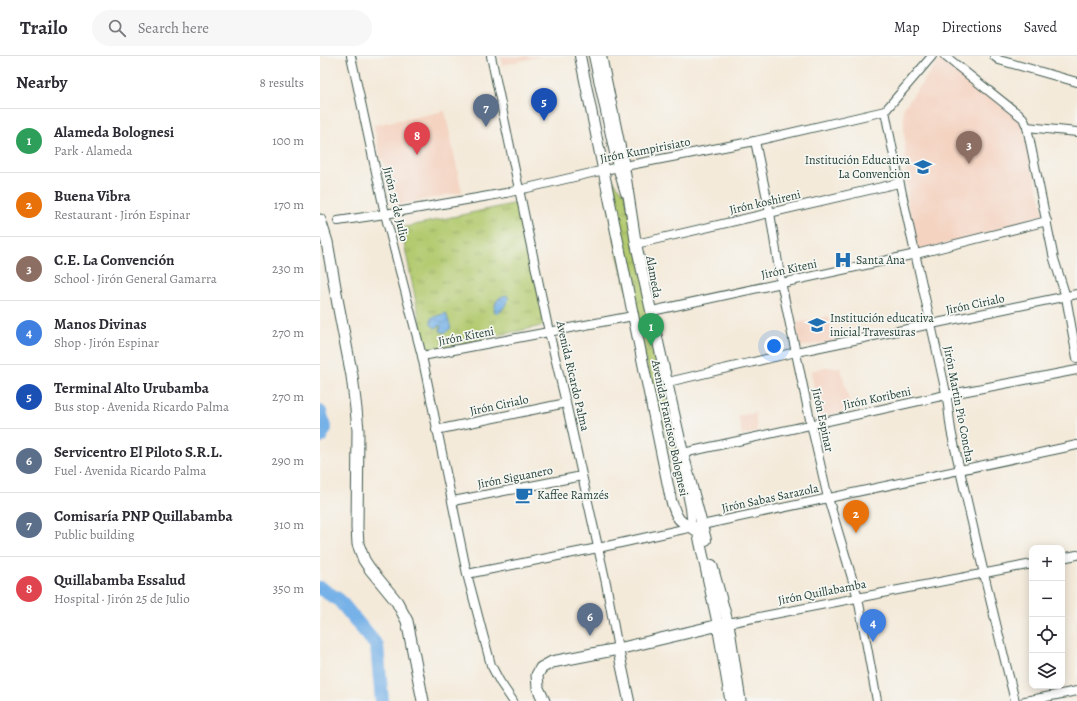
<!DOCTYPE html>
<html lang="en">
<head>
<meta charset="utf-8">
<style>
	:root { --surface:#fff; --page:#f7f7f7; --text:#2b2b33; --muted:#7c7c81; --line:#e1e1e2; --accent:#1f6fb2 }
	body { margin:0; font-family:Alegreya,serif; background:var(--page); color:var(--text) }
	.controls { position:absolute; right:12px; bottom:12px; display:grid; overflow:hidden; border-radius:8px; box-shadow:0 2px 10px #0003 }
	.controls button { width:36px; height:36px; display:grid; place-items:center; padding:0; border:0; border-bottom:1px solid var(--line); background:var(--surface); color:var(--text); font:20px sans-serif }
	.you { position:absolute; left:454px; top:290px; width:14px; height:14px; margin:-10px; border:3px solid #fff; border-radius:50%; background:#1a73e8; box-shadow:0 0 0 6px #1a73e833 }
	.badge { display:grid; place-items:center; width:26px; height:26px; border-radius:50%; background:var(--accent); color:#fff; font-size:13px; font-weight:700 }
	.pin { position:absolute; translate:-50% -33px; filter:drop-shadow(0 1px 2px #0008) }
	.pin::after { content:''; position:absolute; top:21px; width:14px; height:12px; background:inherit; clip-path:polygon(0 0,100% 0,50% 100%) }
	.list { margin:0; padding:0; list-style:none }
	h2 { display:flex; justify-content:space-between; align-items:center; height:52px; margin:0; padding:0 16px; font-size:17px }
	h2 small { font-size:13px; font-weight:400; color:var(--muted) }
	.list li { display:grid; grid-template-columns:26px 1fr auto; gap:12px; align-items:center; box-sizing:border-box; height:64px; padding:0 16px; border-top:1px solid var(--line) }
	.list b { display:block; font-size:15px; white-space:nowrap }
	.list p { margin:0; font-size:13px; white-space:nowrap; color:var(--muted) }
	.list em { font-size:13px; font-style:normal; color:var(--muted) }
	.icon { flex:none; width:22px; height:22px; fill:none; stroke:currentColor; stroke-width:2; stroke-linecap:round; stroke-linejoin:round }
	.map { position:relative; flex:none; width:757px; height:645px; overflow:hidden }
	header { display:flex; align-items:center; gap:24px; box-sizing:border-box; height:56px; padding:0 20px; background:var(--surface); border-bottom:1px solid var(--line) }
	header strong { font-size:19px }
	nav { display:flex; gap:22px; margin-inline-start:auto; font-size:14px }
	.search { width:280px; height:36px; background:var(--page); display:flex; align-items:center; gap:10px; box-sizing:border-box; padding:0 14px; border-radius:22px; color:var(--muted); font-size:15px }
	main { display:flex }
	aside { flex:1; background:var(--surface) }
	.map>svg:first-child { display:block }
	.built { fill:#f4d3c1 }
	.park { fill:url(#park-tufts); stroke:#698452 }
	.water { fill:url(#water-waves); stroke:#4a778e }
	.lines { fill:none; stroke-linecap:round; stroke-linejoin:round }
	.river { stroke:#76b1e7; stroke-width:14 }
	.minor-casing { stroke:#3f574d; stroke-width:10 }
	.major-casing { stroke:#3f574d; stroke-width:12 }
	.highway-casing { stroke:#3f574d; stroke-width:13 }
	.minor { stroke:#fff; stroke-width:8 }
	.major { stroke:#fff; stroke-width:10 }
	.highway { stroke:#fff; stroke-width:11 }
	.labels { text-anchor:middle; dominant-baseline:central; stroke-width:3.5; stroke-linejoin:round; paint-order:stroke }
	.street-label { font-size:12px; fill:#1f3d34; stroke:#f6f6f2 }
	.poi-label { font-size:12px; fill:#1f3d34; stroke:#f6f6f2; text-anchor:start }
</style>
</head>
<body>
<header>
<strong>Trailo</strong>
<div class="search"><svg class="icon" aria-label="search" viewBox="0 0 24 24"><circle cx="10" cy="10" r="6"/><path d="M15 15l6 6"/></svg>Search here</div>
<nav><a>Map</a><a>Directions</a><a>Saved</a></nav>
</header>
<main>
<aside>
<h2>Nearby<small>8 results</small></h2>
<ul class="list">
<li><span class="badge" style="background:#2e9e5b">1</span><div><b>Alameda Bolognesi</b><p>Park · Alameda</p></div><em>100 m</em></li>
<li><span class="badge" style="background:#e8710a">2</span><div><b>Buena Vibra</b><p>Restaurant · Jirón Espinar</p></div><em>170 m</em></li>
<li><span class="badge" style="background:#8d6e63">3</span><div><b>C.E. La Convención</b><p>School · Jirón General Gamarra</p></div><em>230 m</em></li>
<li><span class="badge" style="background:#3f7fe0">4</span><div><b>Manos Divinas</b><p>Shop · Jirón Espinar</p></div><em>270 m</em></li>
<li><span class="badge" style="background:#1a4fb4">5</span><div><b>Terminal Alto Urubamba</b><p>Bus stop · Avenida Ricardo Palma</p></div><em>270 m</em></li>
<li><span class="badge" style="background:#5c6f8a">6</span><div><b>Servicentro El Piloto S.R.L.</b><p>Fuel · Avenida Ricardo Palma</p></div><em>290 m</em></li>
<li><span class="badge" style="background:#5c6f8a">7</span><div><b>Comisaría PNP Quillabamba</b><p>Public building</p></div><em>310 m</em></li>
<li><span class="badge" style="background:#e0444e">8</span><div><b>Quillabamba Essalud</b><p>Hospital · Jirón 25 de Julio</p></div><em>350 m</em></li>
</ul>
</aside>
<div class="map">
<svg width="757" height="645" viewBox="0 0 757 645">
	<defs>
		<pattern id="park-tufts" width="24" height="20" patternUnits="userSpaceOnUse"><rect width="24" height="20" fill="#b3ca6f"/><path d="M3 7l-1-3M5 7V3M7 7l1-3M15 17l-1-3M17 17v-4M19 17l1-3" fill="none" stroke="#91a55c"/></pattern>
		<pattern id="water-waves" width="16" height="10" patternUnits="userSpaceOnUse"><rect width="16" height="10" fill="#76b1e7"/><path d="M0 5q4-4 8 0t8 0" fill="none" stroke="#6091bc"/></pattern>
	</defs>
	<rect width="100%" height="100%" fill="#f6f6f2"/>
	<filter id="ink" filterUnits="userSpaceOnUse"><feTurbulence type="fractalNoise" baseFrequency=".025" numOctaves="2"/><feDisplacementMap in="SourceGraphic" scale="8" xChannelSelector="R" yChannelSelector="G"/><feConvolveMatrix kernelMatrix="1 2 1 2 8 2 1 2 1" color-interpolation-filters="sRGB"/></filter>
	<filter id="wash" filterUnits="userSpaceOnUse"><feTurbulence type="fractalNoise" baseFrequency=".012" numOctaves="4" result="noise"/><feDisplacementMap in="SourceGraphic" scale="16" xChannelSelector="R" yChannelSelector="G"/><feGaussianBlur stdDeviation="0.9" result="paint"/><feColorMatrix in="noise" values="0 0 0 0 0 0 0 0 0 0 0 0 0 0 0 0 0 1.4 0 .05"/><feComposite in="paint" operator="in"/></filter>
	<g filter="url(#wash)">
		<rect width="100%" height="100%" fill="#f4eada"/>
		<!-- built -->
		<g class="built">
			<path d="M 181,0 L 223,0 L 182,9 Z"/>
			<path d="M 621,1 L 701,66 L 724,158 L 673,175 L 598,195 L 588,150 L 583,53 Z"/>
			<path d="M 125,55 L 142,136 L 73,150 L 63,103 L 61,103 L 54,69 Z"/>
			<path d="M 509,260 L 513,285 L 480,291 L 477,267 Z"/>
			<path d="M 505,311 L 521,312 L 531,354 L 499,361 L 491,315 Z"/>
			<path d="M 435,357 L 437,376 L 422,380 L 418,360 Z"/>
		</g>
		<!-- park -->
		<g class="park">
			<path d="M 290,121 L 305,138 L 332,255 L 365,436 L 359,432 L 297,196 L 286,134 Z"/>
			<path d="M 197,147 L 226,269 L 106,295 L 81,172 Z"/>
		</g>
		<!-- water -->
		<g class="water">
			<path d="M 187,239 L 189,243 C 186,248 183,254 178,258 L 174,255 C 175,246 178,240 187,239 Z"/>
			<path d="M 126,257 L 131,272 L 125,277 L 120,275 L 121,269 L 116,272 L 111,269 L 111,262 Z"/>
		</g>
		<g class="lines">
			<!-- river -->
			<g class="river">
				<path d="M 0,356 L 5,372 L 0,381"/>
				<path d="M 0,532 L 19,544 L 57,590 L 62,645"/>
			</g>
		</g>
	</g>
	<g filter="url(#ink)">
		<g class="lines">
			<!-- minor casing -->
			<g class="minor-casing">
				<g id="minor">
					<path d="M 31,0 L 65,158 L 102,300 L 147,518 L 171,609 L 180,626 L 193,645"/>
					<path d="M 171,0 L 229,276 L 246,347 L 286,527 L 298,593"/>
					<path d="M 273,0 L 297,111 L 305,137"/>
					<path d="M 625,0 L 703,62 L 707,71 L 734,203 L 746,241 L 757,302"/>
					<path d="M 674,0 L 679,4 L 757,26"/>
					<path d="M 565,55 C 583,149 606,243 626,337 C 629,351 629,365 632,379 C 652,468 673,557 695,645"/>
					<path d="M 707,71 L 757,76"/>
					<path d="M 435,85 L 450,157 L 461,226 L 491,368 L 508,442 L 538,542 L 557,645"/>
					<path d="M 18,165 L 65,158 L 186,137 L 284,114 L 435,85 L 565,55 L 612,0"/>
					<path d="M 316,188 L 579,127"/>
					<path d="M 332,255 L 596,198 L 727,165"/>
					<path d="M 102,300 L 313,260"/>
					<path d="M 348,326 L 476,296 L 757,238"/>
					<path d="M 116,374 L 246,347"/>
					<path d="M 363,397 L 626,339 L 757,314"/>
					<path d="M 360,403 L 370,452 L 372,471"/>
					<path d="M 133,445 L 262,420"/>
					<path d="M 742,502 L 757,499"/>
					<path d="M 147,518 L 278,492 L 382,469 L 757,389"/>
					<path d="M 408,567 L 712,508"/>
					<path d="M 705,645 L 757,635"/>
				</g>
			</g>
			<!-- major casing -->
			<g class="major-casing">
				<g id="major">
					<path d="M 260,0 L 351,444 C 353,450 355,458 359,463 C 364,469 373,470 378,477 L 398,569"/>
					<path d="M 281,0 L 304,110 L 316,188 L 363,397 L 386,484"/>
					<path d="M 392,509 L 408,567"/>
					<path d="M 298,593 L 309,645"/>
				</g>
			</g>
			<!-- highway casing -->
			<g class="highway-casing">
				<g id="highway">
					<path d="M 0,164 L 7,186 L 18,248 L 32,320 L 36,353 L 38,374 L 37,472 L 38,488 L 44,504 L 50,513 L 77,546 L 87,565 L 103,645"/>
					<path d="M 398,569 L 411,645"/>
					<path d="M 224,645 L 218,632 L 217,619 L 221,612 L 232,606 L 298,593 L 408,567 L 420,645"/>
				</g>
			</g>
			<!-- minor -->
			<use href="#minor" class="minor"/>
			<!-- major -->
			<use href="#major" class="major"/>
			<!-- highway -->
			<use href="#highway" class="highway"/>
		</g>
	</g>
	<!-- icons -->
	<defs>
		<g id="school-bare" transform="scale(1.38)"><path d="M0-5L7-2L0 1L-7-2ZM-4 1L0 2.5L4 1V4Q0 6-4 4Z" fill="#1f6fb2" stroke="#f6f6f2" stroke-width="2.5" paint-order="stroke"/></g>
		<g id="hospital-bare" transform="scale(1.38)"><path d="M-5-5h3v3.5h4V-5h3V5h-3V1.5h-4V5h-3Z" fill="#1f6fb2" stroke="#f6f6f2" stroke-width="2.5" paint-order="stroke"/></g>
		<g id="cafe-bare" transform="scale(1.38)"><path d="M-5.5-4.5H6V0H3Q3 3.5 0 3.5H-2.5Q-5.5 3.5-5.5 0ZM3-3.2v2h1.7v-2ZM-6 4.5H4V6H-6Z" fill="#1f6fb2" stroke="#f6f6f2" stroke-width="2.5" paint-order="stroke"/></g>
	</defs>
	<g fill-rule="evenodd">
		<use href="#school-bare" x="603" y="111"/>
		<use href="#hospital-bare" x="523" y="204"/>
		<use href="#school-bare" x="497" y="269"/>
		<use href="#cafe-bare" x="204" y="439"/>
	</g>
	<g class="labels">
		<!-- street labels -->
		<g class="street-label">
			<text transform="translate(325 94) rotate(-11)">Jirón Kumpirisiato</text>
			<text transform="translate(445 146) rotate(-13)">Jirón koshireni</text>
			<text transform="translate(76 148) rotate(77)">Jirón 25 de Julio</text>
			<text transform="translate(469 213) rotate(-12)">Jirón Kiteni</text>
			<text transform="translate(334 221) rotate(80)">Alameda</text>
			<text transform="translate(655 248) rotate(-12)">Jirón Cirialo</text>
			<text transform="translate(146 280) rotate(-11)">Jirón Kiteni</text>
			<text transform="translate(253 320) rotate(77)">Avenida Ricardo Palma</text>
			<text transform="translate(557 342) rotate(-12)">Jirón Koribeni</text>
			<text transform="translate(639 348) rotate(79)">Jirón Martin Pio Concha</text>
			<text transform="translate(179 349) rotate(-12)">Jirón Cirialo</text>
			<text transform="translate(503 364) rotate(78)">Jirón Espinar</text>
			<text transform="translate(350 372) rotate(78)">Avenida Francisco Bolognesi</text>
			<text transform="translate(195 421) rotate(-11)">Jirón Siguanero</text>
			<text transform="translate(450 442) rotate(-12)">Jirón Sabas Sarazola</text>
			<text transform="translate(502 536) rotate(-11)">Jirón Quillabamba</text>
		</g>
		<!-- poi labels -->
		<g class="poi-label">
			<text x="590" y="104" text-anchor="end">Institución Educativa<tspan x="590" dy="14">La Convencion</tspan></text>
			<text x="536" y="204">Santa Ana</text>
			<text x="510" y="262">Institución educativa<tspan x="510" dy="14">inicial Travesuras</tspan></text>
			<text x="217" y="439">Kaffee Ramzés</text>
		</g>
	</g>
</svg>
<div class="controls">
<button>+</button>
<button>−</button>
<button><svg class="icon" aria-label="locate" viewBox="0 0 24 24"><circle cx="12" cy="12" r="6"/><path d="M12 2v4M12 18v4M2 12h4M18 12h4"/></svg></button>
<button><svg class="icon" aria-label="layers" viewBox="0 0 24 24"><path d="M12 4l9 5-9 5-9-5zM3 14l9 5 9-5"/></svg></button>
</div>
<div class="you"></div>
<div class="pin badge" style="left:331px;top:290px;background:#2e9e5b">1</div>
<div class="pin badge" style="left:536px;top:477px;background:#e8710a">2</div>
<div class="pin badge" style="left:649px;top:108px;background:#8d6e63">3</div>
<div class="pin badge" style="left:553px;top:586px;background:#3f7fe0">4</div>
<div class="pin badge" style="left:224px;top:65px;background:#1a4fb4">5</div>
<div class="pin badge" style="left:270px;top:580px;background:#5c6f8a">6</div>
<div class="pin badge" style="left:166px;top:71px;background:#5c6f8a">7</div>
<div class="pin badge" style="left:97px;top:99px;background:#e0444e">8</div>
</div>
</main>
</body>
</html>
